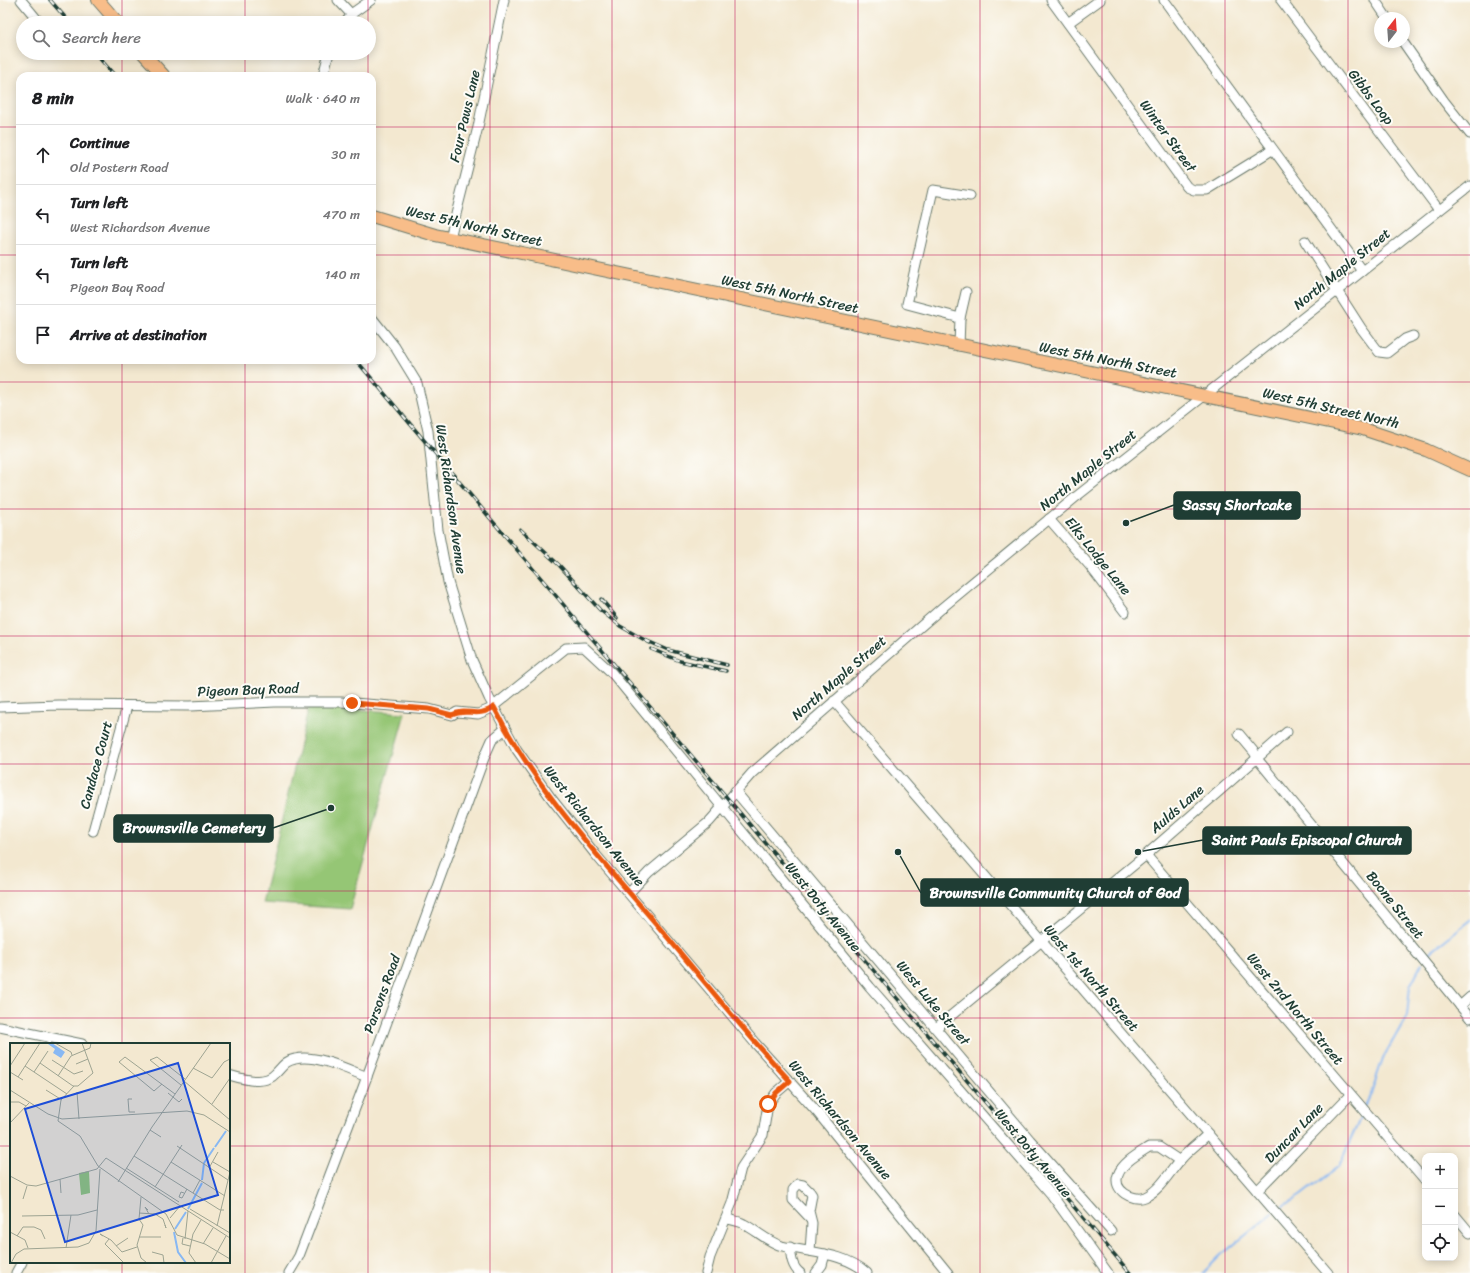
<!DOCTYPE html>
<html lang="en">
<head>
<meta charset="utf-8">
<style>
	:root { --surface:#fff; --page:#f6f6f6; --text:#202124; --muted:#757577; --line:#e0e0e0 }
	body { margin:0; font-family:Sriracha,sans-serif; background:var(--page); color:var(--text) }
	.controls { position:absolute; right:12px; bottom:12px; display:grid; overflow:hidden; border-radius:8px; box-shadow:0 2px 10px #0003 }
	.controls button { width:36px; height:36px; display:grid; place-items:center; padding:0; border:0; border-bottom:1px solid var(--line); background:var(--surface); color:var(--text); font:20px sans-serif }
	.compass { position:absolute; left:1374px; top:12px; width:36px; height:36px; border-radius:50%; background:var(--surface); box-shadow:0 2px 10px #0003; rotate:17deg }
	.stop { position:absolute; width:12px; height:12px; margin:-9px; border:3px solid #ea580c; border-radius:50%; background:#fff }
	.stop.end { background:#ea580c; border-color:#fff; box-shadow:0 1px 4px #0008 }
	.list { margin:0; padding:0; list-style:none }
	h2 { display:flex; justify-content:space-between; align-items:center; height:52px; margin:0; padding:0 16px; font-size:17px }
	h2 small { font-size:13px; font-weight:400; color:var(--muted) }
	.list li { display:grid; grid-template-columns:26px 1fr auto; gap:12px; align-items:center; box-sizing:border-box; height:60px; padding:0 16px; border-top:1px solid var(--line) }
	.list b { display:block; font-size:15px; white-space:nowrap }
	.list p { margin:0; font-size:13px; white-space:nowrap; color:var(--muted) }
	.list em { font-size:13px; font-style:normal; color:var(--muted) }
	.icon { flex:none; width:22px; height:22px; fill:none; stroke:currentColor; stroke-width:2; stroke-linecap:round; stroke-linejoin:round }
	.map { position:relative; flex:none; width:1470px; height:1273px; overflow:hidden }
	.search { position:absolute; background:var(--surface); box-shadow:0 2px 10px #0003; left:16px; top:16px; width:360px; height:44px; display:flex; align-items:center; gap:10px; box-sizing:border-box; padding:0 14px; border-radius:22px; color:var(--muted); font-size:15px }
	.panel { position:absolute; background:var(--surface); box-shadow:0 2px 10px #0003; left:16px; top:72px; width:360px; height:292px; border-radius:12px }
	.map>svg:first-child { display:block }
	.green { fill:#95c675; stroke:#5a8254 }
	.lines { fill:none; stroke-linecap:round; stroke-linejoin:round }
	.stream { stroke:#88b8f3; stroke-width:2 }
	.minor-casing { stroke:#69796b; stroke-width:11 }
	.major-casing { stroke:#69796b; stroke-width:14 }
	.minor { stroke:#fff; stroke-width:9 }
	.major { stroke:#f8bd89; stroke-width:12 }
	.rail-casing { stroke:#1f3d34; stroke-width:3.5 }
	.rail { stroke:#fdfcf7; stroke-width:2; stroke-dasharray:6; stroke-linecap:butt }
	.route { stroke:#ea580c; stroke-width:5 }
	.grid { fill:none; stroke:#c2185b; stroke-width:1; stroke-opacity:0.55 }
	.labels { text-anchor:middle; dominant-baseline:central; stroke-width:4; stroke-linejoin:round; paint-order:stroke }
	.street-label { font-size:14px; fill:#1f3d34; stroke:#fdfcf7 }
	.inset-river { fill:none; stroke:#88b8f3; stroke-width:2 }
	.inset-road { fill:none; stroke:#9ea492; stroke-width:1 }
	.view { fill:#1d4ed8; fill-opacity:0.15; stroke:#1d4ed8; stroke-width:2 }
	.inset-edge { fill:none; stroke:#1f3d34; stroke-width:2 }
	.leader { fill:none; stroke:#1f3d34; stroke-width:1.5 }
	.callout-dot { fill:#1f3d34; stroke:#fdfcf7; stroke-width:1.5 }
	.callout { fill:#1f3d34; stroke:#1f3d34; stroke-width:1.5 }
	.callout-label { font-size:15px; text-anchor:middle; font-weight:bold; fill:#fff }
</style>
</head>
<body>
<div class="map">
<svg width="1470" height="1273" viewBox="0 0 1470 1273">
	<rect width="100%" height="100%" fill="#fdfcf7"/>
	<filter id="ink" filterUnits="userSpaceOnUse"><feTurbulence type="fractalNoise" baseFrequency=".025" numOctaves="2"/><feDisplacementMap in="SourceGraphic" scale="8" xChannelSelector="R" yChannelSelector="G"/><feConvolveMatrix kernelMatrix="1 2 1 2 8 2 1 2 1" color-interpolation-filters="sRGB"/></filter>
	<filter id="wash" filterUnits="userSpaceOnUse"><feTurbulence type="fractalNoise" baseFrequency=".012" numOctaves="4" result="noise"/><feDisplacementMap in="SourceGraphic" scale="16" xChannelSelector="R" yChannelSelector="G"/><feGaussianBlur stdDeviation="0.9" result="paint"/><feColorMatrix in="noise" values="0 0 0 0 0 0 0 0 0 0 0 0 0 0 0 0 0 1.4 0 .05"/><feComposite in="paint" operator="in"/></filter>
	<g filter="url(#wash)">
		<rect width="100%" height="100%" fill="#f3e8d0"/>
		<!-- green -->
		<path class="green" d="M 309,706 L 405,713 L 350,909 L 262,903 Z"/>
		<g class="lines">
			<!-- stream -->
			<g class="stream">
				<path d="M 1425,958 L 1430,952 L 1470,920"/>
				<path d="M 1365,1106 L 1371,1094 L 1383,1058 L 1407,1016 L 1410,986 L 1422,963"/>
				<path d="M 1277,1210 L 1300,1196 L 1339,1166 L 1363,1112"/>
				<path d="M 1203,1273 L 1221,1255 L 1273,1213"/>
			</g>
		</g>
	</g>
	<g filter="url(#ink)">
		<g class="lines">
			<!-- minor casing -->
			<g class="minor-casing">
				<g id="minor">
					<path d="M 21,0 L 40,23"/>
					<path d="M 338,0 L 351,14"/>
					<path d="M 1051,0 L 1187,187 L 1194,190 L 1207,190 L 1272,150"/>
					<path d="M 1164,0 L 1362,271"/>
					<path d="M 1281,0 L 1439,210"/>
					<path d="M 1375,0 L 1387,18"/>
					<path d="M 345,23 L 354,12 L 371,0"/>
					<path d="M 1068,23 L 1100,0"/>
					<path d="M 1403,42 L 1444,101 L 1470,134"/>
					<path d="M 323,76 L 329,53"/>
					<path d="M 450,238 L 478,127 L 504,0"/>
					<path d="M 1305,241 L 1361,328 L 1379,352 L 1387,353 L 1405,339 L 1413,336"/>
					<path d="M 372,318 L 395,347 L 417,383 L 428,431 L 438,530 L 448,582 L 472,660 L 489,698 L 517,750 L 551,798 L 596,855 L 755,1043 L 817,1112 L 948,1273"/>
					<path d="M 960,318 L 907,304 L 933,190 L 970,196"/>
					<path d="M 959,346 L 960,318 L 966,292"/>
					<path d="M 1049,519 L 1090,566 L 1125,612"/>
					<path d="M 834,701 L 1328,1273"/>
					<path d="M 0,707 L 58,705 L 190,706 L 275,702 L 341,702 L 429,709 L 452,715 L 457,712 L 478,714 L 490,709 L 566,648 L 584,647 L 612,673 L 870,987 L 1051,1194 L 1108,1273"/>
					<path d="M 1239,734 L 1254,752 L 1259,761 L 1470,1018"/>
					<path d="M 735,791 L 1030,1140 L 1111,1231"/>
					<path d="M 93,831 L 127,706"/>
					<path d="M 1146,855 L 1425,1181"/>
					<path d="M 629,893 L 649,872 L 709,822 L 752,773 L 943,607 L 1077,496 L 1470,186"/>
					<path d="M 1460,1006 L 1470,997"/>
					<path d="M 0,1027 L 82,1044"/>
					<path d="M 936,1028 L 1146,855 L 1287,732"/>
					<path d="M 229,1075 C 243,1079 265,1086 276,1073 C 283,1066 285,1061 295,1059 C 316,1054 347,1069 367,1077"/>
					<path d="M 1180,1161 L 1159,1147 L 1149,1147 C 1138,1154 1122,1163 1118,1175 C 1112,1190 1133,1202 1145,1197 C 1161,1190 1171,1169 1183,1157 C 1190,1149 1200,1142 1208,1134"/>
					<path d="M 1257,1191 L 1350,1095"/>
					<path d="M 1455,1215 L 1470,1233"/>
					<path d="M 810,1218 L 793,1200 L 793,1190 L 798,1184 L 803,1185 L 810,1192 L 812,1195 L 809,1211 L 812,1223 L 810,1251"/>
					<path d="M 727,1219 C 732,1220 739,1221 744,1224 C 757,1231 768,1242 782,1246 C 810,1253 844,1252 867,1273"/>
					<path d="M 790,1247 C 791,1257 792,1267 800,1273"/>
					<path d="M 16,1273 L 22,1262"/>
					<path d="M 289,1273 L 299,1256 L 362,1090 L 484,758 L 492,740 L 505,729"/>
					<path d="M 706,1273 L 710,1257 L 732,1203 L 741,1168 L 763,1135 L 768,1104 L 776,1093 L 790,1081"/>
					<path d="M 816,1273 L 822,1265 L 825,1254"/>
				</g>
			</g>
			<!-- major casing -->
			<g class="major-casing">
				<g id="major">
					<path d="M 98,0 L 118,23"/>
					<path d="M 143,53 L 164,76"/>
					<path d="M 372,216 L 435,235 L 1363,429 L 1426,450 L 1470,470"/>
				</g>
			</g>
			<!-- minor -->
			<use href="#minor" class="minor"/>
			<!-- major -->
			<use href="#major" class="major"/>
			<!-- rail casing -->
			<g class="rail-casing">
				<g id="rail">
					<path d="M 50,0 L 70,23"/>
					<path d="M 95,53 L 115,76"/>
					<path d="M 356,360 L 1130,1273"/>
					<path d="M 520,529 L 559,565 L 600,610 L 620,626 L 650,643"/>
					<path d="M 601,599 L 617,618"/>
					<path d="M 645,640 L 668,650 L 727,665"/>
					<path d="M 651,649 L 680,661 L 726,671"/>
				</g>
			</g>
			<!-- rail -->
			<use href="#rail" class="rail"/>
		</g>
	</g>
	<g class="lines" filter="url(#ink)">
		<!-- route -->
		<path class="route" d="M 352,703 L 429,709 L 452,715 C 466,707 477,719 494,707 C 538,794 606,864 668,938 C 708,986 747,1035 790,1081 L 776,1093 L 768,1104"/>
	</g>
	<!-- grid -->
	<path class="grid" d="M 122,0 L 122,23M 245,0 L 245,23M 368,0 L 368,23M 490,0 L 490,1273M 612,0 L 612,1273M 735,0 L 735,1273M 858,0 L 858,1273M 980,0 L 980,1273M 1102,0 L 1102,1273M 1225,0 L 1225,1273M 1348,0 L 1348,1273M 122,53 L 122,76M 245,53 L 245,76M 368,53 L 368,76M 0,127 L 20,127M 372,127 L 1470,127M 0,255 L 20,255M 372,255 L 1470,255M 122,360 L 122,1044M 245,360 L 245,1273M 368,360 L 368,1273M 0,382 L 1470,382M 0,509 L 1470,509M 0,636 L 1470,636M 0,764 L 1470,764M 0,891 L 1470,891M 0,1018 L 1470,1018M 0,1146 L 11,1146M 229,1146 L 1470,1146M 122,1262 L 122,1273"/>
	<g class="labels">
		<!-- street labels -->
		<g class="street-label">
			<text transform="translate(1371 97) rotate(53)">Gibbs Loop</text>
			<text transform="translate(465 116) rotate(-77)">Four Paws Lane</text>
			<text transform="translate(1168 136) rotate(54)">Winter Street</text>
			<text transform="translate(474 226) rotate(13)">West 5th North Street</text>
			<text transform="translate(1342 269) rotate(-39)">North Maple Street</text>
			<text transform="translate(790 294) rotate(12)">West 5th North Street</text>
			<text transform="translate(1108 360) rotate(11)">West 5th North Street</text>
			<text transform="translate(1331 408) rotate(13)">West 5th Street North</text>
			<text transform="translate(1088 470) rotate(-39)">North Maple Street</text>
			<text transform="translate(451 499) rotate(82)">West Richardson Avenue</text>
			<text transform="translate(1098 556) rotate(51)">Elks Lodge Lane</text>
			<text transform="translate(839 678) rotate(-41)">North Maple Street</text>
			<text transform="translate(248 690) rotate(-2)">Pigeon Bay Road</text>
			<text transform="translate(96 765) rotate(-75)">Candace Court</text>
			<text transform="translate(1177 809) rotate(-41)">Aulds Lane</text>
			<text transform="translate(594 826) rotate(51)">West Richardson Avenue</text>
			<text transform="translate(1395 905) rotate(51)">Boone Street</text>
			<text transform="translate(823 907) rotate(51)">West Doty Avenue</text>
			<text transform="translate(1091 978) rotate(49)">West 1st North Street</text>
			<text transform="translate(382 994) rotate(-70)">Parsons Road</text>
			<text transform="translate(933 1003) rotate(50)">West Luke Street</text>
			<text transform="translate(1295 1009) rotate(50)">West 2nd North Street</text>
			<text transform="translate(840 1120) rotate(50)">West Richardson Avenue</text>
			<text transform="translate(1294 1133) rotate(-46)">Duncan Lane</text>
			<text transform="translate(1033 1153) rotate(50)">West Doty Avenue</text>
		</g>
	</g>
	<!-- overview -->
	<g transform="translate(10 1043)">
		<rect width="220" height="220" fill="#f3e8d0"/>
		<path d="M 79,128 L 80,150 L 71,152 L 69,130 Z" fill="#95c675"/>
		<path d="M 42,0 L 55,9 L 51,15 L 43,10 L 45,6 L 38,1 Z" fill="#88b8f3"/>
		<path class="inset-river" d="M 205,104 L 216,88M 192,137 L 194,120 L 204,105M 178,166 L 192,140M 165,186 L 176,169M 164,189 L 168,209 L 176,220"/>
		<path class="inset-road" d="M 45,0 L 61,9 L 62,12M 42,17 L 64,31 L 73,28M 30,20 L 63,43 L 68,43 L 83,30 L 72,0M 66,21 L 78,16M 0,23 L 15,0M 15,23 L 57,51M 183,25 L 202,35 L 214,19 L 220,16M 0,29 L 13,37M 24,29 L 38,8M 48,33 L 61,13 L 80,5 L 81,0M 8,34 L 30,0M 174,38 L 220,77M 152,41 L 144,48 L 109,19 L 115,14 L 165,51M 171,42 L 140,17 L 147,14 L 175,36M 64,43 L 51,57 L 48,78 L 70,93 L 88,123 L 156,171 L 167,192 L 195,201 L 220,216M 0,47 L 38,71 L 52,76 L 177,68 L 194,72 L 220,89M 36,47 L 52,57M 67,49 L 69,76M 158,50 L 169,59 L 172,56M 122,56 L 118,56 L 119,69 L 125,69M 0,59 L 9,59 L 16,63M 202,61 L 220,35M 0,80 L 19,60M 140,87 L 151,94M 167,103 L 218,137M 124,113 L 210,167 L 214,167M 161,119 L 215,153M 203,119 L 220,129M 116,125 L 169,159M 199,125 L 208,109M 0,133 L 17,142 L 26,143 L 87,126 L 96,115 L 220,195M 50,136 L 51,150M 108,139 L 142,84 L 201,0M 145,144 L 172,102M 174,150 L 171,149 L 169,154 L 172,155 L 177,146M 183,150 L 190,137M 131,154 L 129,176 L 133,182 L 127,202 L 131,215 L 137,220M 13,156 L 17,143M 180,166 L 220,190M 138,167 L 135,164 L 139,171M 129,170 L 145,171 L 153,176 L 156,185 L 155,182M 12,173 L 68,172 L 87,167M 160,175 L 170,163M 207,183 L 220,129M 0,189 L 15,197 L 18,205M 7,193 L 13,184 L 24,184 L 31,187 L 35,196M 93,193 L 90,191 L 101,197 L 112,209 L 127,204M 129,194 L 151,194M 173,195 L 172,201 L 180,203M 99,196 L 95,201 L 114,220M 175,196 L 178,168M 193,201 L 203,185M 106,203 L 118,195M 56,205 L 61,172M 142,209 L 153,212 L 154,220M 1,220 L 6,211 L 14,206 L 68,204 L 79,200 L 86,188 L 90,126M 186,220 L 179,210 L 183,191 L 191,177M 201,220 L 216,193"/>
		<path class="view" d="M 168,20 L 208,152 L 55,199 L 15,66 Z"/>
		<rect width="220" height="220" class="inset-edge"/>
	</g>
	<!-- callouts -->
	<path class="leader" d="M1126 523L1174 505M331 808L273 828M1138 852L1203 840M898 852L921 893"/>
	<g class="callout-dot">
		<circle cx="1126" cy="523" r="4"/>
		<circle cx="331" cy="808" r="4"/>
		<circle cx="1138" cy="852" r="4"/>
		<circle cx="898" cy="852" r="4"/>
	</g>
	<g class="callout">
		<rect x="1174" y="492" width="126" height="27" rx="4"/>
		<rect x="114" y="815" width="159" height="27" rx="4"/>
		<rect x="1203" y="827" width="208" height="27" rx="4"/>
		<rect x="921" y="879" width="267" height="27" rx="4"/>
	</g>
	<g class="callout-label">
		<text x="1237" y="510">Sassy Shortcake</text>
		<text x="194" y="833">Brownsville Cemetery</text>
		<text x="1307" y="845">Saint Pauls Episcopal Church</text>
		<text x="1055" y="898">Brownsville Community Church of God</text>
	</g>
</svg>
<div class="controls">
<button>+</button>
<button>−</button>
<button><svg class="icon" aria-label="locate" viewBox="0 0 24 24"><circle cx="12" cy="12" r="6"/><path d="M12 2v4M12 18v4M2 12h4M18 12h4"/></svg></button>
</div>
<svg class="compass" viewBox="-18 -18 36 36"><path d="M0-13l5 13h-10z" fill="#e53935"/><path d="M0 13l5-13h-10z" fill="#757577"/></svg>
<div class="stop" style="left:768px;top:1104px"></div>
<div class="stop end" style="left:352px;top:703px"></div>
<div class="search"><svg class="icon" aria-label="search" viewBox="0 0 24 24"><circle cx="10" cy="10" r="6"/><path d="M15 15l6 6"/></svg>Search here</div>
<section class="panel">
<h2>8 min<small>Walk · 640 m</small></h2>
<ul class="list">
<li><svg class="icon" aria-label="ahead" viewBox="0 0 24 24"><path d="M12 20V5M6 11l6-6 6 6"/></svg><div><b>Continue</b><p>Old Postern Road</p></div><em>30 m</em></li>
<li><svg class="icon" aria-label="left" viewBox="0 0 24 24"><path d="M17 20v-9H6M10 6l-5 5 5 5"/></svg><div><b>Turn left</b><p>West Richardson Avenue</p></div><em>470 m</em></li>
<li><svg class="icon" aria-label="left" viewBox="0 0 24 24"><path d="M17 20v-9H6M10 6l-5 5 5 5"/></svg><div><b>Turn left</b><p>Pigeon Bay Road</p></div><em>140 m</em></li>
<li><svg class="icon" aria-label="arrive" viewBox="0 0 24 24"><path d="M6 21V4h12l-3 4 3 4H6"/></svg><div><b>Arrive at destination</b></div></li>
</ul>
</section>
</div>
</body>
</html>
